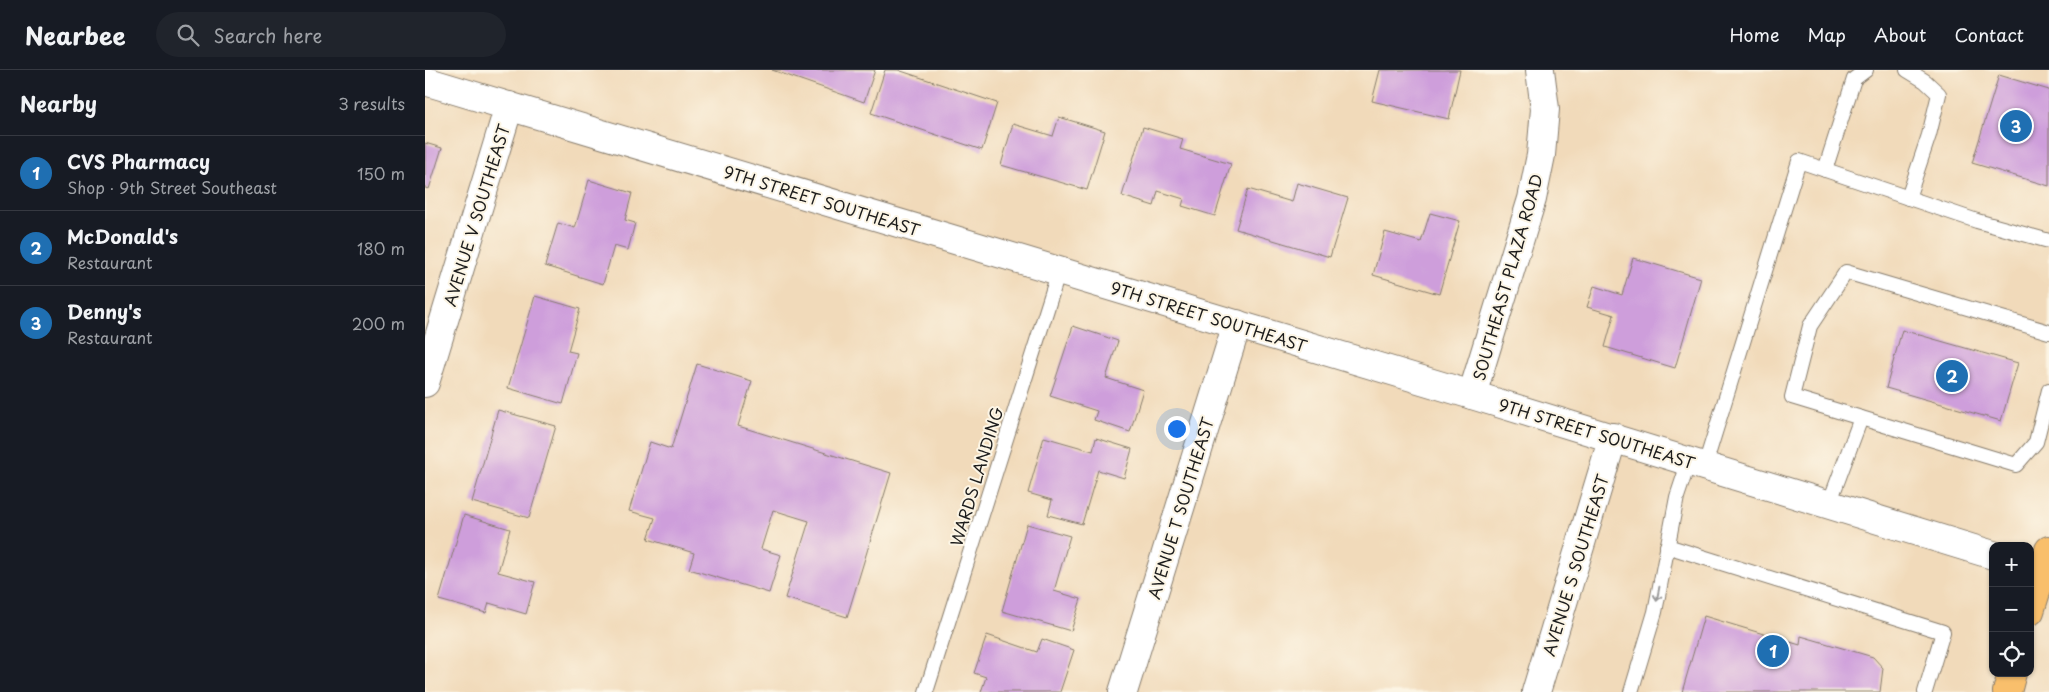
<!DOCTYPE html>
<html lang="en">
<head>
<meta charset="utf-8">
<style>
	:root { --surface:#171b24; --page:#20242c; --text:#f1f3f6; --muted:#9ea1a6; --line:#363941; --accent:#1f6fb2 }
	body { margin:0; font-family:"Playpen Sans",sans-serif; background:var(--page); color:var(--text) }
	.controls { position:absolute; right:15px; bottom:15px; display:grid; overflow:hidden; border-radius:10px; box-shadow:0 1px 4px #0004 }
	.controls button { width:45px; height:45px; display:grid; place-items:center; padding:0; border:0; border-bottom:1px solid var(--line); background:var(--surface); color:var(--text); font:25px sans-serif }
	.you { position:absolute; left:751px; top:358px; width:18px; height:18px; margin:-12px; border:4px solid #fff; border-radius:50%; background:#1a73e8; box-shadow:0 0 0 8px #1a73e833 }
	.badge { display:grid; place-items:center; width:32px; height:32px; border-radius:50%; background:var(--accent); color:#fff; font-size:16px; font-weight:700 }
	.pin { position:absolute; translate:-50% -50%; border:2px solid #fff; box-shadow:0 1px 5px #0006 }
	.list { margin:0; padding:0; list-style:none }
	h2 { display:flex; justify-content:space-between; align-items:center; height:65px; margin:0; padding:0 20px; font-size:21px }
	h2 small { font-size:16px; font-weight:400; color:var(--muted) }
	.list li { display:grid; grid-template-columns:32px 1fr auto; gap:15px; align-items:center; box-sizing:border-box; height:75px; padding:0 20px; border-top:1px solid var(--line) }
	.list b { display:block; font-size:19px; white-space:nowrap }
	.list p { margin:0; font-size:16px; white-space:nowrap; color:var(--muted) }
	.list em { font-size:16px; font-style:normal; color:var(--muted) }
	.icon { flex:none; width:28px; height:28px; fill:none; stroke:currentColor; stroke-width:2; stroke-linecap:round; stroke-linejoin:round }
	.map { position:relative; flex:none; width:1624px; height:622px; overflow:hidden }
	header { display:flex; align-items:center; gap:30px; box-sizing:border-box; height:70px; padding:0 25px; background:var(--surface); border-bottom:1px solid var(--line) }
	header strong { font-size:24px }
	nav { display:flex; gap:28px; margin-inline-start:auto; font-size:18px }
	.search { width:350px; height:45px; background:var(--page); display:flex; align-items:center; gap:12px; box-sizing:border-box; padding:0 18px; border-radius:28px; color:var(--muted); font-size:19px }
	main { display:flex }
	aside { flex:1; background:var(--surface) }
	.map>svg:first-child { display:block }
	.building { fill:#ce9edb }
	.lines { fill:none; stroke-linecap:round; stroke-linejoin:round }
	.service-casing { stroke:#867b6b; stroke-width:16 }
	.minor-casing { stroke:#867b6b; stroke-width:30 }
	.tertiary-casing { stroke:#867b6b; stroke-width:30 }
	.primary-casing { stroke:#867b6b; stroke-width:30 }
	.service { stroke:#fff; stroke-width:14 }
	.minor { stroke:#fff; stroke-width:28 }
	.tertiary { stroke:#fff; stroke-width:28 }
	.primary { stroke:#f9bf6c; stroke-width:28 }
	.oneway { stroke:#999 }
	.labels { text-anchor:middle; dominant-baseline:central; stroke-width:4; stroke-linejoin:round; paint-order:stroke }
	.street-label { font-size:16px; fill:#1c1c1c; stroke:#fcf5e5 }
</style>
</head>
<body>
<header>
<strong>Nearbee</strong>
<div class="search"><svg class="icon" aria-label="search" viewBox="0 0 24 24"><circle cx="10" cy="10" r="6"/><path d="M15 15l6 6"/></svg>Search here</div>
<nav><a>Home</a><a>Map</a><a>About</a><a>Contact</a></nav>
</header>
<main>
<aside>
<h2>Nearby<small>3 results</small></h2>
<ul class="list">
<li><span class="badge">1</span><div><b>CVS Pharmacy</b><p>Shop · 9th Street Southeast</p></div><em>150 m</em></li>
<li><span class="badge">2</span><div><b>McDonald's</b><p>Restaurant</p></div><em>180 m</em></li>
<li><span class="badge">3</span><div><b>Denny's</b><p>Restaurant</p></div><em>200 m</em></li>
</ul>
</aside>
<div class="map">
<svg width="1624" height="622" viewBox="0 0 1624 622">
	<rect width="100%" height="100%" fill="#fcf5e5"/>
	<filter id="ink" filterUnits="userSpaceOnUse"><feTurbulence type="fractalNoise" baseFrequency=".02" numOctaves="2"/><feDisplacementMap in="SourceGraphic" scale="10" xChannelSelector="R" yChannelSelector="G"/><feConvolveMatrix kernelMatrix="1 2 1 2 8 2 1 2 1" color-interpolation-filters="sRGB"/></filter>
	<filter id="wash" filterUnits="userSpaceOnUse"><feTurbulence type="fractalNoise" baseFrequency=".0096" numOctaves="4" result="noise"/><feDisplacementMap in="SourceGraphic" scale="20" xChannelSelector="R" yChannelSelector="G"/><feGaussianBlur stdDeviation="1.12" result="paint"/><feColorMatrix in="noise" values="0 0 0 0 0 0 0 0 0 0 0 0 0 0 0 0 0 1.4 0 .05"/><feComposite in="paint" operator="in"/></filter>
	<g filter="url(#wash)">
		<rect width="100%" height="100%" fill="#f1daba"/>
		<g id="blocks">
			<!-- building -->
			<g class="building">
				<path d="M 347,0 L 450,0 L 439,32 Z"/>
				<path d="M 460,0 L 473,0 L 572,33 L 557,80 L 446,43 Z"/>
				<path d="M 955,0 L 1035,0 L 1024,49 L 947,31 Z"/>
				<path d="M 1574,5 L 1624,20 L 1624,116 L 1547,93 Z"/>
				<path d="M 634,47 L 680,61 L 662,120 L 576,95 L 588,54 L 628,66 Z"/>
				<path d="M 718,57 L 758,69 L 755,79 L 806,94 L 790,146 L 757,136 L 759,129 L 733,121 L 729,136 L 697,126 Z"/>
				<path d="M 0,73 L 17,78 L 4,119 L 0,118 Z"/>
				<path d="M 164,110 L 207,123 L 200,150 L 210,153 L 203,180 L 189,176 L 178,214 L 120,196 L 133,153 L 150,158 Z"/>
				<path d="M 872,113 L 923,128 L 905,187 L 811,159 L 823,119 L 867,132 Z"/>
				<path d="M 1005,143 L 1035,151 L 1014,224 L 948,205 L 960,162 L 996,172 Z"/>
				<path d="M 1208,188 L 1276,208 L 1250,298 L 1180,277 L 1189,245 L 1162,237 L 1169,216 L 1197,225 Z"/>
				<path d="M 110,226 L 155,239 L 143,281 L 152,283 L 138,334 L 83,318 Z"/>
				<path d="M 648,256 L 693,271 L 681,308 L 718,320 L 705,362 L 669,350 L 672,341 L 625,326 Z"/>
				<path d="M 1477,260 L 1593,293 L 1576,351 L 1461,318 Z"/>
				<path d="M 272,294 L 327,311 L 313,356 L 466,403 L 422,547 L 360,528 L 384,451 L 348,440 L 336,479 L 356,485 L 344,523 L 264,499 L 269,483 L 223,469 L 230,448 L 204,441 L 225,372 L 246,379 Z"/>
				<path d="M 73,340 L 131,356 L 104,448 L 47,432 Z"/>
				<path d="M 619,367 L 668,381 L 671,368 L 707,379 L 699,408 L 673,400 L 657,454 L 623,445 L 627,430 L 603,423 Z"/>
				<path d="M 39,445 L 85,459 L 73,502 L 110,512 L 101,544 L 64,533 L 61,543 L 14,530 Z"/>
				<path d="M 602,454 L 645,466 L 629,521 L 656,529 L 646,561 L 577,541 Z"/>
				<path d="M 1279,546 L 1375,575 L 1376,566 L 1448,587 L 1458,598 L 1455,622 L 1257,622 Z"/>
				<path d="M 562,565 L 612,582 L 617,569 L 649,580 L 635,622 L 556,622 L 561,607 L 549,603 Z"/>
			</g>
		</g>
	</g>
	<g filter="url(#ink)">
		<use href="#blocks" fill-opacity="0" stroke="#867b6b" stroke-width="1"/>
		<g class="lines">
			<!-- service casing -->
			<g class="service-casing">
				<g id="service">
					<path d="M 1482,0 L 1500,11 L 1514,24 L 1504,65 L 1483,128"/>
					<path d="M 1400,100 L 1429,9 L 1441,0"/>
					<path d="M 1624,262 L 1421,202 L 1385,256 L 1367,327 L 1591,395 L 1611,372 L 1624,320"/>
					<path d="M 1280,395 L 1374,91 L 1552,151 L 1624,171"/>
					<path d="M 1404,434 L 1436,348"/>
					<path d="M 1242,476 L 1518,562 L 1500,622"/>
					<path d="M 501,622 L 634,201"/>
					<path d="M 1206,622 L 1230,542 L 1252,427 L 1264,391"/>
				</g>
			</g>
			<!-- minor casing -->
			<g class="minor-casing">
				<g id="minor">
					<path d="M 0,313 L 84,36"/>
					<path d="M 1047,325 L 1107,129 L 1116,85 L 1120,39 L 1115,0"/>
					<path d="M 698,622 L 812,254"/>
					<path d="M 1111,622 L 1188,367"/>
				</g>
			</g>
			<!-- tertiary casing -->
			<g class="tertiary-casing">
				<path id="tertiary" d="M 0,11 L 1047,325 L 1568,485"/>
			</g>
			<!-- primary casing -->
			<g class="primary-casing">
				<g id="primary">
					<path d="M 1605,541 L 1624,480"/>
					<path d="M 1582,622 L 1587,603"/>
				</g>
			</g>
			<!-- service -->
			<use href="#service" class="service"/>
			<!-- minor -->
			<use href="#minor" class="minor"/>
			<!-- tertiary -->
			<use href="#tertiary" class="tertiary"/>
			<!-- primary -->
			<use href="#primary" class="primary"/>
		</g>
		<!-- one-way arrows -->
		<defs><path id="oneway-shaft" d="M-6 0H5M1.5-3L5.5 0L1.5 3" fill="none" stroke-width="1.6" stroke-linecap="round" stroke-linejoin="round" transform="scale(1.25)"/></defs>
		<use class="oneway" href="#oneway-shaft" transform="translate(1233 524) rotate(101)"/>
	</g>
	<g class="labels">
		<!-- street labels -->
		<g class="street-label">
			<text transform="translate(397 130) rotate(17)">9TH STREET SOUTHEAST</text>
			<text transform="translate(51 145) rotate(-73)">AVENUE V SOUTHEAST</text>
			<text transform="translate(1082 207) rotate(-74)">SOUTHEAST PLAZA ROAD</text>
			<text transform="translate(784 246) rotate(17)">9TH STREET SOUTHEAST</text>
			<text transform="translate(1172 363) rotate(17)">9TH STREET SOUTHEAST</text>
			<text transform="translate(551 406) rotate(-73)">WARDS LANDING</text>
			<text transform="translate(755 438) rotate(-73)">AVENUE T SOUTHEAST</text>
			<text transform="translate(1150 495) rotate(-73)">AVENUE S SOUTHEAST</text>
		</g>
	</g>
</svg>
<div class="controls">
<button>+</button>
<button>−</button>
<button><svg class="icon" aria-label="locate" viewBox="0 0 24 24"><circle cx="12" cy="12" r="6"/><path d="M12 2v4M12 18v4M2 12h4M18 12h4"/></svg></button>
</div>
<div class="you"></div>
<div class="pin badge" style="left:1348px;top:581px">1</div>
<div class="pin badge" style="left:1527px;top:306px">2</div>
<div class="pin badge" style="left:1591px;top:56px">3</div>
</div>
</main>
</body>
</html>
